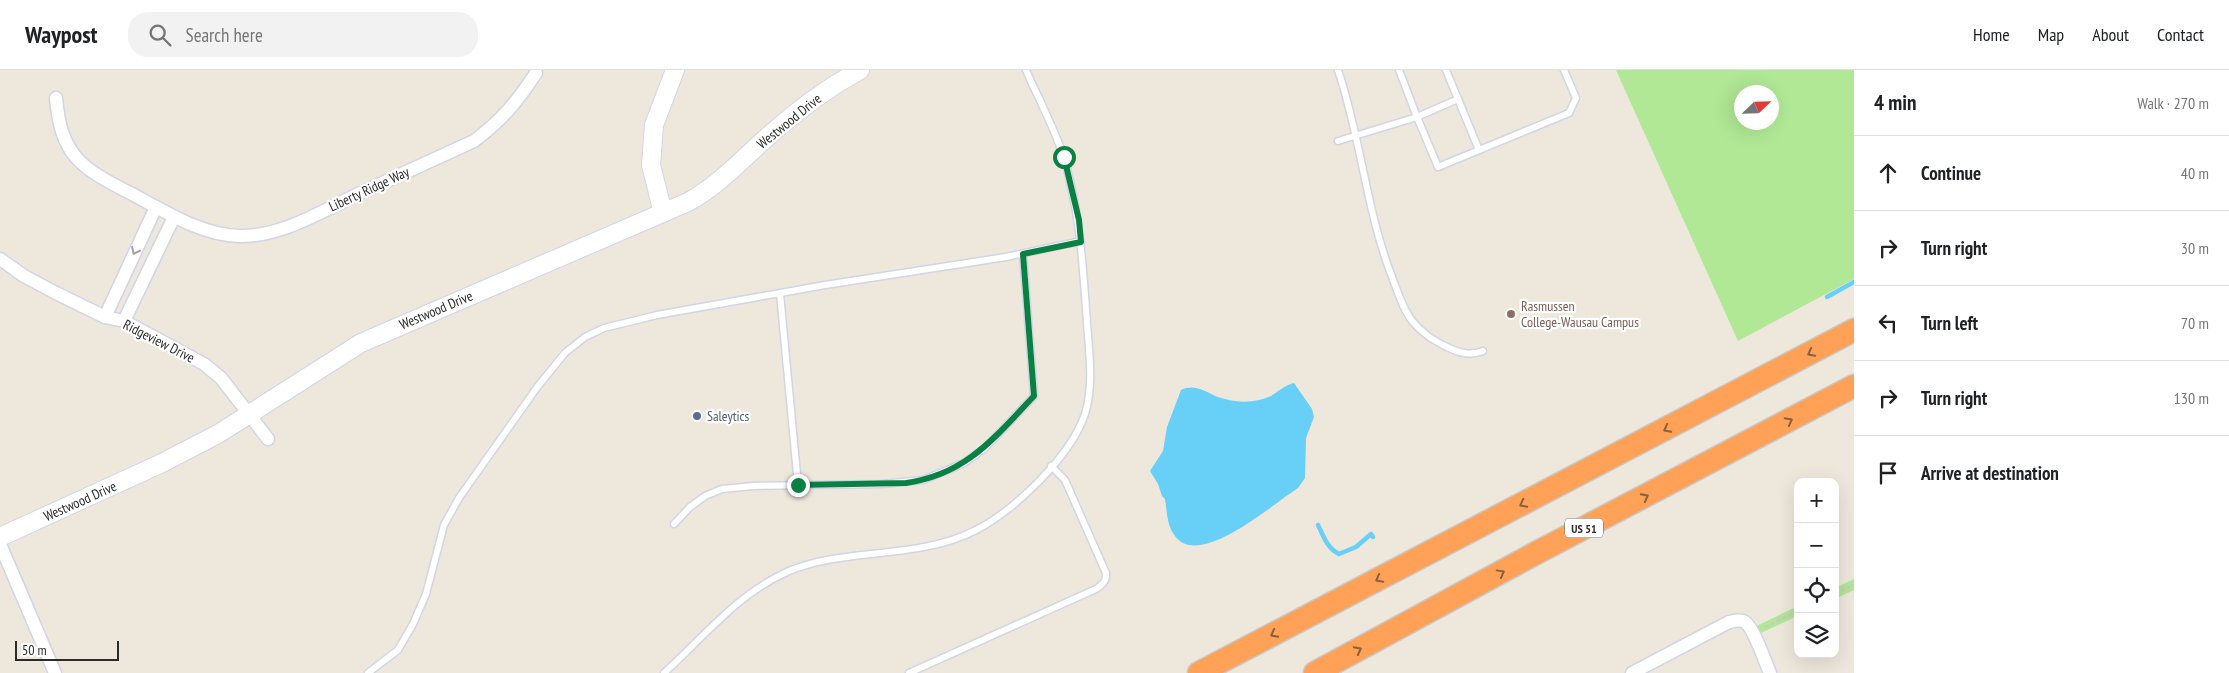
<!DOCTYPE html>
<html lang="en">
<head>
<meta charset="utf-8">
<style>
	:root { --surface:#fff; --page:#f2f2f2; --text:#202124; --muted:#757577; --line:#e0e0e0 }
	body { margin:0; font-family:"PT Sans Narrow",sans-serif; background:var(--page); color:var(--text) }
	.controls { position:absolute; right:15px; bottom:15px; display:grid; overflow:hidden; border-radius:10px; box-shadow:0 5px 20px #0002 }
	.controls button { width:45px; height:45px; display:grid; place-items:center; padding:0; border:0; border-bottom:1px solid var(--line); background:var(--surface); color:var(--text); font:25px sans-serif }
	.compass { position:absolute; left:1734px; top:15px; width:45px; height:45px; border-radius:50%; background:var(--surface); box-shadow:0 5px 20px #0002; rotate:67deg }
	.scale { position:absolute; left:15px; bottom:12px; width:104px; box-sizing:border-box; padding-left:5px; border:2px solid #2b2b2b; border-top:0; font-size:14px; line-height:18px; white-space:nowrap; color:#2b2b2b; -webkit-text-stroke:4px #fff; paint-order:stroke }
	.stop { position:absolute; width:15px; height:15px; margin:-11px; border:4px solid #0b8043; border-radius:50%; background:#fff }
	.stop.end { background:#0b8043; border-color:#fff; box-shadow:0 1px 5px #0008 }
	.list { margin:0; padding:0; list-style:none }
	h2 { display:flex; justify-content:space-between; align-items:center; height:65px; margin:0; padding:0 20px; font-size:21px }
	h2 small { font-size:16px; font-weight:400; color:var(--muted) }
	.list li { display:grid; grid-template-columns:32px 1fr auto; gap:15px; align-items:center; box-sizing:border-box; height:75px; padding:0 20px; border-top:1px solid var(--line) }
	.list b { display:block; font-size:19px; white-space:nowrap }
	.list em { font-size:16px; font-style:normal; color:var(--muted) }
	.icon { flex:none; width:28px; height:28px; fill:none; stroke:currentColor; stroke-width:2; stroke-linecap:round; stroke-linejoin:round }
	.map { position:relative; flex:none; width:1854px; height:603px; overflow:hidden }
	header { display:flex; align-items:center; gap:30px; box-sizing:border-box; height:70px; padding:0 25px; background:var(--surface); border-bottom:1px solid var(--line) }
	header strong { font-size:24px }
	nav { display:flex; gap:28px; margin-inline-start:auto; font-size:18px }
	.search { width:350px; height:45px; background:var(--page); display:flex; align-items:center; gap:12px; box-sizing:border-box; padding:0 18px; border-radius:20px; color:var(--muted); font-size:19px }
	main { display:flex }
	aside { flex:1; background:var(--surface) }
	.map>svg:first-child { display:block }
	.green { fill:#b0e895; fill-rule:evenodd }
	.water { fill:#68cff7 }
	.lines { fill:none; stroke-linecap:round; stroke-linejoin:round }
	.stream { stroke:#68cff7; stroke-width:4.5 }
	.lane-casing { stroke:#d1d5e5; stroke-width:9 }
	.street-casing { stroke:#d1d5e5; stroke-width:15 }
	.secondary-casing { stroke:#d1d5e5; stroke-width:20 }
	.highway-casing { stroke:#c8c8c8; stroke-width:25 }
	.path { stroke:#c8c8c8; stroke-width:2.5; stroke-dasharray:4 2.5; stroke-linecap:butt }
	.lane { stroke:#fff; stroke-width:6 }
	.street { stroke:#fff; stroke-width:12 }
	.secondary { stroke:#fff; stroke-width:18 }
	.highway { stroke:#ffa156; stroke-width:22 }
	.oneway { stroke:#a0a0a0 }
	.oneway2 { stroke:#8a603e }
	.route { stroke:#0b8043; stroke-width:6 }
	.education-dot { fill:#8d6e63; stroke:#fff; stroke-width:2 }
	.service-dot { fill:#5c6f8a; stroke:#fff; stroke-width:2 }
	.labels { text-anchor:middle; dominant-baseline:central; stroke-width:4.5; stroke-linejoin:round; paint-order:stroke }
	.shield { fill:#fff; stroke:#6b6b6b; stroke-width:1 }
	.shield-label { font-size:12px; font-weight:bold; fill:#2b2b2b }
	.street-label { font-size:14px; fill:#2b2b2b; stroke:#fff }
	.education-label { font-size:14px; fill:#785e54; stroke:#fff; text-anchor:start }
	.service-label { font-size:14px; fill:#4e5e75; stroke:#fff; text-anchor:start }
</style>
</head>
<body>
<header>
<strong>Waypost</strong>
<div class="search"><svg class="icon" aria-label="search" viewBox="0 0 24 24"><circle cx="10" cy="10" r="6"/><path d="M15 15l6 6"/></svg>Search here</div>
<nav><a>Home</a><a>Map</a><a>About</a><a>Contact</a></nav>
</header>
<main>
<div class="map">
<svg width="1854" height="603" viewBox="0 0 1854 603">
	<rect width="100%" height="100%" fill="#eee7dc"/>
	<!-- green -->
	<g class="green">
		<path d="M 1616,0 L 1854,0 L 1854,209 L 1738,271 ZM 1742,22 L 1772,22 L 1772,52 L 1742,52 Z"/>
		<path d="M 1854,509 L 1854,520 L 1835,529 L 1835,518 Z"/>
		<path d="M 1798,536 L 1798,546 L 1754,566 L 1750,559 Z"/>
	</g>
	<!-- water -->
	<path class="water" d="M 1294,313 L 1312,339 L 1314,347 L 1306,368 L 1305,408 L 1298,418 C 1274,433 1199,500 1175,466 C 1167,456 1167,442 1165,429 L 1162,426 L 1158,414 L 1150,401 L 1163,381 L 1167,357 L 1181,320 C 1199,312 1208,326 1225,329 C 1240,333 1256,333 1271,326 C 1279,321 1285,315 1294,313 Z"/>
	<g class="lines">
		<!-- stream -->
		<g class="stream">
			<path d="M 1827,227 L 1854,212"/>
			<path d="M 1318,455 C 1324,467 1327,478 1339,484 L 1356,477 L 1371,464 L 1373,467"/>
		</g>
		<!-- lane casing -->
		<g class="lane-casing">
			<g id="lane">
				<path d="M 1338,0 C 1361,68 1366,140 1392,207 C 1398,222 1403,240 1413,252 C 1423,264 1433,270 1447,277 C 1459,283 1470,286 1483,281"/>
				<path d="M 1446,0 L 1479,80"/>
				<path d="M 1458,29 L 1417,47 L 1438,97 L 1569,43 L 1576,28 L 1564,0"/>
				<path d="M 1338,71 L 1417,47 L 1399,0"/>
				<path d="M 780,224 L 798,415"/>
				<path d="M 674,454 L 690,437 L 705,426 L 722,419 L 753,416 L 882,414 L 923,410 L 964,393 L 985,378 L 1034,326 L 1023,184"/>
				<path d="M 368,603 L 398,580 L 413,554 L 426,524 L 444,455 L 459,428 L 538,316 L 565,283 L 585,267 L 604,258 L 657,245 L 825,215 L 1006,187 L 1081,171"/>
				<path d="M 664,603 C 704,567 738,523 789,501 C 847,477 919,490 976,460 C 1015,440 1071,386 1085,344 C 1094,315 1089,282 1087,253 C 1083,197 1080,142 1064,88 C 1055,59 1038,28 1026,0"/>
				<path d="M 909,603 L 1096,519 C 1102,515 1107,511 1106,503 L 1065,410 L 1051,396"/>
			</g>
		</g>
		<!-- street casing -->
		<g class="street-casing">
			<g id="street">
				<path d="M 56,28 C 61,86 81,98 130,123 C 163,140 200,165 239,166 C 281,167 320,142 356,125 C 395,107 435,89 474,71 C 502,50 517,32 536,3"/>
				<path d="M 0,189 L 24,206 L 56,223 L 105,247 L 124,251 L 204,294 L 221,308 L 268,369"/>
				<path d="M 105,247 L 156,137"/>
				<path d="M 124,251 L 174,147"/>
				<path d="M 0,474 L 55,603"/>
				<path d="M 1632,603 L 1729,552 C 1734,551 1740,549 1745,552 C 1754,558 1765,592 1770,603"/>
			</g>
		</g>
		<!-- secondary casing -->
		<g class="secondary-casing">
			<g id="secondary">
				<path d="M 663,143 L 651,95 L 654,55 L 675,0"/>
				<path d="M 0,467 L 160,394 L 218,364 L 361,273 L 688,132 C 722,113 745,86 773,62 C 800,38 829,17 860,0"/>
			</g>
		</g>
		<!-- highway casing -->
		<g class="highway-casing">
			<g id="highway">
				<path d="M 1199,603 L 1854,260"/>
				<path d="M 1315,603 L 1538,482 L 1854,316"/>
			</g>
		</g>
		<!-- path -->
		<g class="path">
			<path d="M 1835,524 L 1854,515"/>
			<path d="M 1765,557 L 1798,541"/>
		</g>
		<!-- lane -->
		<use href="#lane" class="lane"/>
		<!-- street -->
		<use href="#street" class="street"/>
		<!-- secondary -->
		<use href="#secondary" class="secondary"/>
		<!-- highway -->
		<use href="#highway" class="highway"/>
	</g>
	<!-- one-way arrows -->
	<defs><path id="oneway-chevron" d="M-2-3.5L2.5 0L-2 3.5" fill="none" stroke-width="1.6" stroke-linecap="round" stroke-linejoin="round" transform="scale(1.25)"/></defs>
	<use class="oneway" href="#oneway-chevron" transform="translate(135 181) rotate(115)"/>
	<g class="oneway2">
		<use href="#oneway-chevron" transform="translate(1811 283) rotate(152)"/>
		<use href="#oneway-chevron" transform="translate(1789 351) rotate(-28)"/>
		<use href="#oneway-chevron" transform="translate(1667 359) rotate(152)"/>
		<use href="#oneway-chevron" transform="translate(1645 427) rotate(-28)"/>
		<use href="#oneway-chevron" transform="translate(1523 434) rotate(153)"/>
		<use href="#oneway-chevron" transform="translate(1501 503) rotate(-29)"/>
		<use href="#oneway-chevron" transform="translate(1379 509) rotate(152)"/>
		<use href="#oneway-chevron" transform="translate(1274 564) rotate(152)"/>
		<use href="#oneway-chevron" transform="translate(1358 580) rotate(-28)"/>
	</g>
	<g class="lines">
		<!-- route -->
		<path class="route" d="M 798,415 L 906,413 C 967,404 994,368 1034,326 L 1023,184 L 1081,172 L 1079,150 L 1064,87"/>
	</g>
	<!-- markers -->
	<circle class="education-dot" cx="1511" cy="244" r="5"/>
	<circle class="service-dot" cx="697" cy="346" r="5"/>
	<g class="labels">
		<!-- shield labels -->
		<rect class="shield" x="1565" y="448.5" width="38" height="19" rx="4"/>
		<g class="shield-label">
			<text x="1584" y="458">US 51</text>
		</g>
		<!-- street labels -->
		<g class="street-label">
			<text transform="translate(789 51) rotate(-39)">Westwood Drive</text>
			<text transform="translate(369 119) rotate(-25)">Liberty Ridge Way</text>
			<text transform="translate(436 240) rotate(-23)">Westwood Drive</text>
			<text transform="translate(159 271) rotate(27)">Ridgeview Drive</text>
			<text transform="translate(80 431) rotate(-24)">Westwood Drive</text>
		</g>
		<!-- education labels -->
		<g class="education-label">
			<text x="1521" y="236">Rasmussen<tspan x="1521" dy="16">College-Wausau Campus</tspan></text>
		</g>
		<!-- service labels -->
		<g class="service-label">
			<text x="707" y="346">Saleytics</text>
		</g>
	</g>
</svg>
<div class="controls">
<button>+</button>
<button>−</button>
<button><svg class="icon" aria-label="locate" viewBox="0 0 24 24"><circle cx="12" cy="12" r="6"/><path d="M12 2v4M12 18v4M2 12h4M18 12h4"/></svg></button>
<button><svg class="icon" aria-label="layers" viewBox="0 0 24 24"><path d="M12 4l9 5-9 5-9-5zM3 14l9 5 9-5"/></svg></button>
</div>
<svg class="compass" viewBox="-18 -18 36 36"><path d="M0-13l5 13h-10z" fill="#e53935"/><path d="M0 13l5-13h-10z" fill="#757577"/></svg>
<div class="scale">50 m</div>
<div class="stop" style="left:1064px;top:87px"></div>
<div class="stop end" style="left:798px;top:415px"></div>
</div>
<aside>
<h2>4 min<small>Walk · 270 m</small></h2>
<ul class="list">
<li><svg class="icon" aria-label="ahead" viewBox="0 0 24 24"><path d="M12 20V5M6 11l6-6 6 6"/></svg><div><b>Continue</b></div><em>40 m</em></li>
<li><svg class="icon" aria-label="right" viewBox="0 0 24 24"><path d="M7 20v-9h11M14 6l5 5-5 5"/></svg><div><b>Turn right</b></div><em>30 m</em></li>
<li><svg class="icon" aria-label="left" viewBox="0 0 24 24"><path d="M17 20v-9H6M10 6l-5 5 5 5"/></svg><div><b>Turn left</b></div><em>70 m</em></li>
<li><svg class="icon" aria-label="right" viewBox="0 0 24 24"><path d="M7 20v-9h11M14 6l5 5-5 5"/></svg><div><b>Turn right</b></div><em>130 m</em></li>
<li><svg class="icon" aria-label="arrive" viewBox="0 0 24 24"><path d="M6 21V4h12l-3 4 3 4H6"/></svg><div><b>Arrive at destination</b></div></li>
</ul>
</aside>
</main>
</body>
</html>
